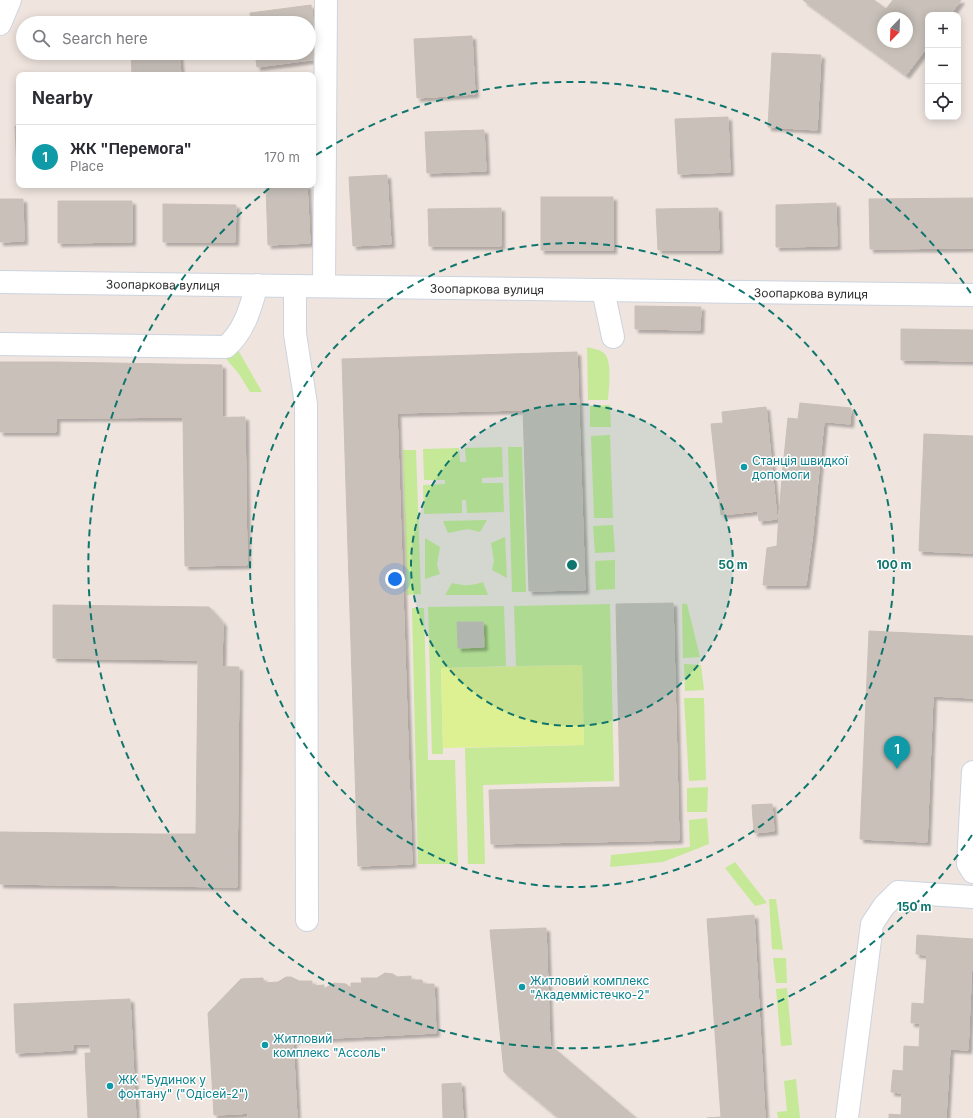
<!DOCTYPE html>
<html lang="en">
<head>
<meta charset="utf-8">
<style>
	:root { --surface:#fff; --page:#f2f2f3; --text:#2b2b33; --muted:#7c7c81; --line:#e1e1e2; --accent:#b45309 }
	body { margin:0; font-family:Inter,sans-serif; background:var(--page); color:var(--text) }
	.controls { position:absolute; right:12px; top:12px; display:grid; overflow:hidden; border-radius:8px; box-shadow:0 2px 10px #0003 }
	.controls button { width:36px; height:36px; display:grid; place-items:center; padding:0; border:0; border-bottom:1px solid var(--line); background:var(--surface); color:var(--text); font:20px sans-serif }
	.compass { position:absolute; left:877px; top:12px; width:36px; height:36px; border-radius:50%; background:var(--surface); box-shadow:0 2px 10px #0003; rotate:203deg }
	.you { position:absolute; left:395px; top:579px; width:14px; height:14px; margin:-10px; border:3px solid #fff; border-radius:50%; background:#1a73e8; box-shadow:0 0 0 6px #1a73e833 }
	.badge { display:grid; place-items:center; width:26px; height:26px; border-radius:50%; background:var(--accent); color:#fff; font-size:13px; font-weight:700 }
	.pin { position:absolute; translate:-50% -33px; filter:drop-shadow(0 1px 2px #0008) }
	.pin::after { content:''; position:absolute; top:21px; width:14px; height:12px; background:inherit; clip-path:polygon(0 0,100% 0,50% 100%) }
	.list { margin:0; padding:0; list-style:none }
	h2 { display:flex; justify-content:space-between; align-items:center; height:52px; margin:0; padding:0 16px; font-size:17px }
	h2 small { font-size:13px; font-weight:400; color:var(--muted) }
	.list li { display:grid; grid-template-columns:26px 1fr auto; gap:12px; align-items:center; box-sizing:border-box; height:64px; padding:0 16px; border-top:1px solid var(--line) }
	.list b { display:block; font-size:15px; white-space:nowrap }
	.list p { margin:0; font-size:13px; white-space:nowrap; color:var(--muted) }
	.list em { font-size:13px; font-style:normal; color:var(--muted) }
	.icon { flex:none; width:22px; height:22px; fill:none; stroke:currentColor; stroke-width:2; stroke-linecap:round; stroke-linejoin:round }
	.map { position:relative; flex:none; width:973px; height:1118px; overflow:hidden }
	.search { position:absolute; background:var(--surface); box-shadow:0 2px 10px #0003; left:16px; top:16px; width:300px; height:44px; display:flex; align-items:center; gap:10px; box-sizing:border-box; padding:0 14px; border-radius:22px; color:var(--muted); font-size:15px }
	.panel { position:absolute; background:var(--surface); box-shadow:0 2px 10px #0003; left:16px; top:72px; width:300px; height:116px; border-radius:8px }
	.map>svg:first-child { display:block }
	.green { fill:#c5e997 }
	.pitch { fill:#def192 }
	.building { fill:#c8c0b9; stroke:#cbc0b7; fill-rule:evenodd; filter:url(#shadow) }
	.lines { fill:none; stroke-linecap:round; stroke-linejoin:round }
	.minor-casing { stroke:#ccd4df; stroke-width:24 }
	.minor { stroke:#fff; stroke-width:22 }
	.ring { fill:none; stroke:#0f766e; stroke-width:2; stroke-dasharray:7 5 }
	.culture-dot { fill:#0f9aa8; stroke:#fff; stroke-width:1.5 }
	.labels { text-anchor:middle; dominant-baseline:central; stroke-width:3; stroke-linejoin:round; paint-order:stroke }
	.street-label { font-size:12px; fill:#2d2d2d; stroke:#fff }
	.culture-label { font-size:12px; fill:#0d838f; stroke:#fff; text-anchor:start }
	.centre { fill:#0f766e; stroke:#fff; stroke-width:2 }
	.ring-label { font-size:12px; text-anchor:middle; font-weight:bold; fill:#0f766e; stroke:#fff; stroke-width:3; stroke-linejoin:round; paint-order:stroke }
</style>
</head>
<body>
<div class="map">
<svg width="973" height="1118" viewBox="0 0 973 1118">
	<defs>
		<filter id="shadow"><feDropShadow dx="3.5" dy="3.5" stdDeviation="1" flood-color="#0004"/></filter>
	</defs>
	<rect width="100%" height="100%" fill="#efe4de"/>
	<!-- green -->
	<g class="green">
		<path d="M 587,347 C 593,349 600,349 605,354 C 612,362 609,389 608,400 L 588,400 Z"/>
		<path d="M 238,350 L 262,392 L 250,392 L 239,374 L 222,354 Z"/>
		<path d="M 610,405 L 611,427 L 590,427 L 590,406 Z"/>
		<path d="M 610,435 L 613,518 L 594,518 L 591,436 Z"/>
		<path d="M 502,447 L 503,477 L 482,478 L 482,483 L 503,483 L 504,512 L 467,513 L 466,500 L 462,500 L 462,513 L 424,514 L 423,485 L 445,484 L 445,480 L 424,480 L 423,449 L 459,448 L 460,462 L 466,462 L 465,448 Z"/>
		<path d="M 508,447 L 522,447 L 526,592 L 512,592 Z"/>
		<path d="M 403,450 L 416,450 L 421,594 L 407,595 Z"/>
		<path d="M 487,520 L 480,532 L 468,529 L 448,533 L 443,521 Z"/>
		<path d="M 613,525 L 615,552 L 595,553 L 593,526 Z"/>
		<path d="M 505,537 L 507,578 L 492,570 L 494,561 L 491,543 Z"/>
		<path d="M 425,538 L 440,547 L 437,565 L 440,574 L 425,579 Z"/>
		<path d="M 615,560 L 615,589 L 596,590 L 595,561 Z"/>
		<path d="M 483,582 L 488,595 L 445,595 L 452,583 C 464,586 471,586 483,582 Z"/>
		<path d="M 610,604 L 614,781 L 483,785 L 485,864 L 468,864 L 465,748 L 584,745 L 582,665 L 516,666 L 514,606 Z"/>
		<path d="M 682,604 L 687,604 L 700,657 L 683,658 Z"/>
		<path d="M 504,606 L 506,666 L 441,668 L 443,754 L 432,754 L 428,607 Z"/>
		<path d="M 412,608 L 424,608 L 428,760 L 455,760 L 458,864 L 418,864 Z"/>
		<path d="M 684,664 L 701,665 L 704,690 L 685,691 Z"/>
		<path d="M 684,698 L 704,698 L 706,780 L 689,781 Z"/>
		<path d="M 708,787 L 707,812 L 687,812 L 687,788 Z"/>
		<path d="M 707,818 L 709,844 L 663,862 L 610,867 L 611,855 L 690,847 L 689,820 Z"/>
		<path d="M 735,862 L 767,903 L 755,906 L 725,868 Z"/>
		<path d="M 769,899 L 776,899 L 783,950 L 772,949 Z"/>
		<path d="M 773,958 L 786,958 L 787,983 L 776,983 Z"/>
		<path d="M 787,988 L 792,1045 L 781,1046 L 776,989 Z"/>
		<path d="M 796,1079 L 800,1118 L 778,1118 L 777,1112 L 787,1111 L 784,1081 Z"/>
	</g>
	<!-- pitch -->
	<path class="pitch" d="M 582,665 L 584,745 L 443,748 L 441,668 Z"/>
	<!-- building -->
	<g class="building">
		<path d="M 803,0 L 874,0 L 886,9 L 893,0 L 961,0 L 950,15 L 928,15 L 928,46 L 906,75 ZM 883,18 L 907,18 L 907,42 L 883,42 Z"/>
		<path d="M 311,5 L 318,59 L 257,67 L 255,53 L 309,53 L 309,23 L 251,23 L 250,13 Z"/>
		<path d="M 472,36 L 475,94 L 417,98 L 414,39 Z"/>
		<path d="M 131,53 L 179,53 L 181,75 L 132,75 Z"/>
		<path d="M 772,53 L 821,55 L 817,130 L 768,127 Z"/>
		<path d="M 313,85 L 318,85 L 320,144 L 313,144 Z"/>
		<path d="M 728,117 L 730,172 L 678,174 L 675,119 Z"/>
		<path d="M 15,126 L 19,126 L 19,171 L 17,171 Z"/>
		<path d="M 484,130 L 486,171 L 427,173 L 425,132 Z"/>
		<path d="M 387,175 L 391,244 L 353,246 L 349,177 Z"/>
		<path d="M 266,185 L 307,185 L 310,243 L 268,245 Z"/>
		<rect x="541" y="197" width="72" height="53"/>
		<path d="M 973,198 L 973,248 L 870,249 L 869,199 Z"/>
		<path d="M 0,199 L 23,199 L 24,241 L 0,242 Z"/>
		<path d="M 58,201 L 132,201 L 132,242 L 58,243 Z"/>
		<path d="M 836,203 L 837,246 L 776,247 L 776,205 Z"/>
		<path d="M 163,204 L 236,205 L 235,242 L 163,242 Z"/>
		<path d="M 501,208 L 501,246 L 429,246 L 428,209 Z"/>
		<path d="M 718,208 L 719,250 L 658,250 L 656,209 Z"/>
		<path d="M 635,306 L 701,307 L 700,330 L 635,329 Z"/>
		<path d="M 901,329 L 973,330 L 973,361 L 901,360 Z"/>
		<path d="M 577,352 L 585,590 L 529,591 L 523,410 L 397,413 L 412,864 L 358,866 L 342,359 Z"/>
		<path d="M 0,362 L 57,362 L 56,432 L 0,432 Z"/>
		<path d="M 57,362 L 222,365 L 222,417 L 56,418 Z"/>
		<path d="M 800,403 L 851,408 L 850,424 L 798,419 Z"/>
		<path d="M 766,407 L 777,519 L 759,521 L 758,511 L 721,515 L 711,424 L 723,423 L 722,412 Z"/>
		<path d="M 245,417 L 247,565 L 185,566 L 183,418 Z"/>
		<path d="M 788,418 L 824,422 L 818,480 L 782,477 Z"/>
		<path d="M 924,434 L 973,436 L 973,553 L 919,551 Z"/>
		<path d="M 782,477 L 818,480 L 813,532 L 778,529 Z"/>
		<path d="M 778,529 L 813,532 L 806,585 L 763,585 L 767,548 L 777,546 Z"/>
		<path d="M 673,603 L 679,840 L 491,844 L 489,790 L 620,787 L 616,604 Z"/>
		<path d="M 53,605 L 209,607 L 223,623 L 222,666 L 198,666 L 198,660 L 53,658 Z"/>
		<path d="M 457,622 L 483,622 L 484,647 L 458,648 Z"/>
		<path d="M 869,631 L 973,636 L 973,698 L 933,696 L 927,842 L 860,839 Z"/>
		<path d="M 198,666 L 239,667 L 237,887 L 153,886 L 153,834 L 196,834 Z"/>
		<path d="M 772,804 L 774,831 L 754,833 L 752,805 Z"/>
		<path d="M 0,832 L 153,834 L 153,886 L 0,884 Z"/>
		<path d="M 754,915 L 765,1118 L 707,1118 L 721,1117 L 707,919 Z"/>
		<path d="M 546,928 L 550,1045 L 636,1118 L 559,1118 L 504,1072 L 490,930 Z"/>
		<path d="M 917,935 L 973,939 L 968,1050 L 950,1049 L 946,1118 L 889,1118 L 889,1114 L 901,1115 L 902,1093 L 891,1092 L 893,1070 L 903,1071 L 904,1046 L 919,1047 L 920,1023 L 911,1023 L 912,1003 L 924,1004 L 927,955 L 916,954 Z"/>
		<path d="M 385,973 L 393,974 L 397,977 L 411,976 L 411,980 L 422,980 L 423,984 L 434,984 L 436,1033 L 293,1040 L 297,1118 L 248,1118 L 248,1113 L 238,1114 L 237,1098 L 232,1093 L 231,1085 L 236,1079 L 235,1064 L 245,1064 L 245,1053 L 238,1047 L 236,1038 L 237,1034 L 243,1027 L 242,1007 L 252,1006 L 253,999 L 256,995 L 264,993 L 264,983 L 278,982 L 286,977 L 291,977 L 299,981 L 312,981 L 312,986 L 324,985 L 324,989 L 334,983 L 346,984 L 351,988 L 351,983 L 362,983 L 361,978 L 377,978 Z"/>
		<path d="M 263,978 L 264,993 L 256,995 L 253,999 L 252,1006 L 242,1007 L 243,1027 L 237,1034 L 236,1038 L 238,1047 L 245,1053 L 245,1064 L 235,1064 L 236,1079 L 231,1085 L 232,1093 L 237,1098 L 238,1114 L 214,1115 L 208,1013 L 241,979 Z"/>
		<path d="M 130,999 L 136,1118 L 88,1118 L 85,1053 L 91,1053 L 90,1044 L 73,1044 L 73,1050 L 16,1053 L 14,1004 Z"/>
		<path d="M 461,1083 L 463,1118 L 443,1118 L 442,1084 Z"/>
	</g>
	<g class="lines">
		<!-- minor casing -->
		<g class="minor-casing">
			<g id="minor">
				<path d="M 0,24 L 10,0"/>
				<path id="s1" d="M 0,282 L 973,295"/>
				<path d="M 295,286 L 295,334 L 306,404 L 307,920"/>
				<path d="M 324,286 L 326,0"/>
				<path d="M 603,290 L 613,337"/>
				<path d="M 0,344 L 226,347 C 245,330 250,309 257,285"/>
				<path d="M 973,772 L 968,864 L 973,872"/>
				<path d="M 847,1118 L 872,924 L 884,906 L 898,892 L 973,897"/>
			</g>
		</g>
		<!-- minor -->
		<use href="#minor" class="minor"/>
	</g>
	<!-- distance rings -->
	<circle cx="572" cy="565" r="161" fill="#0f766e" fill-opacity=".12"/>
	<g class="ring">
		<circle cx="572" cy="565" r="161"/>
		<circle cx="572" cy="565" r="322"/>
		<path d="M972 835A483 483 0 1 1 271 187M316 155A483 483 0 0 1 972 295"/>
	</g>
	<!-- markers -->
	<g class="culture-dot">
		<circle cx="744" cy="467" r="4"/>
		<circle cx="522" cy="987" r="4"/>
		<circle cx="265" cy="1045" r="4"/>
		<circle cx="110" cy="1086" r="4"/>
	</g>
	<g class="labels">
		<!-- street labels -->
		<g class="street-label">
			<text stroke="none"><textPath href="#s1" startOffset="163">Зоопаркова вулиця</textPath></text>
			<text stroke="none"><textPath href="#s1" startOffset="487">Зоопаркова вулиця</textPath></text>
			<text stroke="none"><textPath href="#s1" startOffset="811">Зоопаркова вулиця</textPath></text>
		</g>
		<!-- culture labels -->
		<g class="culture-label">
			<text x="752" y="460">Станція швидкої<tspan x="752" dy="14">допомоги</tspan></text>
			<text x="530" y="980">Житловий комплекс<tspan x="530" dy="14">"Академмістечко-2"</tspan></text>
			<text x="273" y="1038">Житловий<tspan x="273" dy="14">комплекс "Ассоль"</tspan></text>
			<text x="118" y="1079">ЖК "Будинок у<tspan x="118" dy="14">фонтану" ("Одісей-2")</tspan></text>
		</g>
	</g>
	<circle cx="572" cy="565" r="6" class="centre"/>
	<g class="ring-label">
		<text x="733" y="569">50 m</text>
		<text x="894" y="569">100 m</text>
		<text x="914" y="911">150 m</text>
	</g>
</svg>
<div class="controls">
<button>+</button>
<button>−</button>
<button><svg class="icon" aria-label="locate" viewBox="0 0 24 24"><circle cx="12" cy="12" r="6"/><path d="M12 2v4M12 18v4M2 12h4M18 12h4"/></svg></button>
</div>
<svg class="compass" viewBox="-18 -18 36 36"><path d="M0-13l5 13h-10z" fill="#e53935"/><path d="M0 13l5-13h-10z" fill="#7c7c81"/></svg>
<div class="you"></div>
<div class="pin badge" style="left:897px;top:769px;background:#0f9aa8">1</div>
<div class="search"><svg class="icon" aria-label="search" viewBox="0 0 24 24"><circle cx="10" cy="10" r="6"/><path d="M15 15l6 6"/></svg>Search here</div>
<section class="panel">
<h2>Nearby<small></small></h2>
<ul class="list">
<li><span class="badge" style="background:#0f9aa8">1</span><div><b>ЖК &quot;Перемога&quot;</b><p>Place</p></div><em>170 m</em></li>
</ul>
</section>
</div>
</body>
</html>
